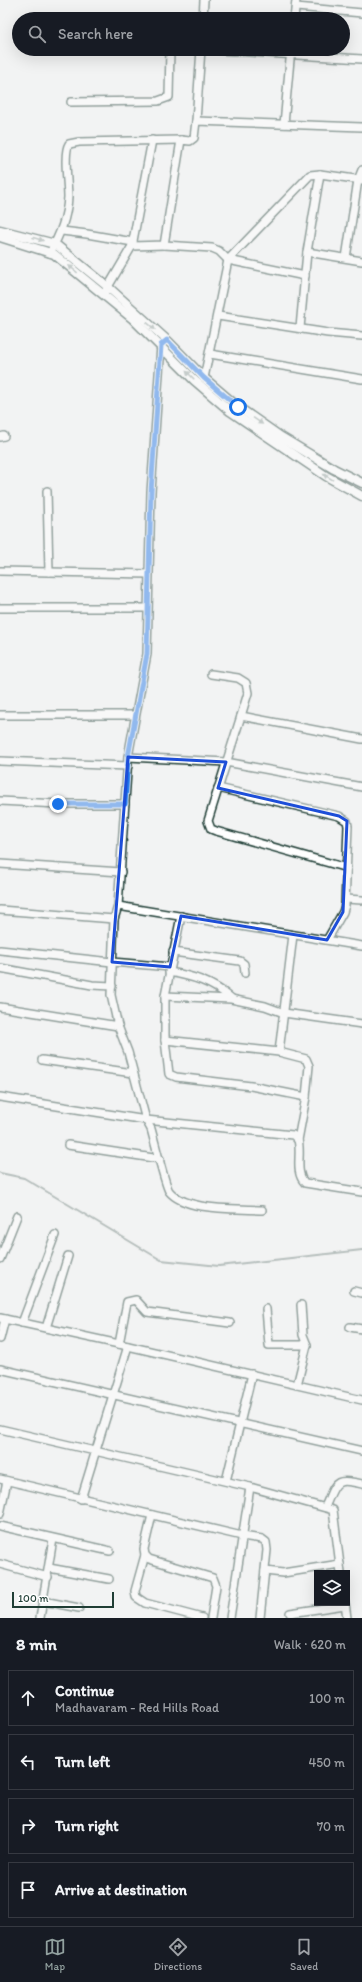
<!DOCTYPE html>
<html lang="en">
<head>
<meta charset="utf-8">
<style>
	:root { --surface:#171b24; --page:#242831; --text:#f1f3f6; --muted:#9ea1a6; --line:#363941; --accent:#92a19f }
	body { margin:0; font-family:Itim,sans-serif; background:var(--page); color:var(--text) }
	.controls { position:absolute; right:12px; bottom:12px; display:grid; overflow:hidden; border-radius:0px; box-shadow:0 4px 16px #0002 }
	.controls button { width:36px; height:36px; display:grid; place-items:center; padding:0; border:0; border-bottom:1px solid var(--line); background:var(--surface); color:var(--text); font:20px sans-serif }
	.scale { position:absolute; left:12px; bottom:10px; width:102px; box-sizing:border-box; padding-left:4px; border:2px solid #1f3d34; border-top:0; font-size:11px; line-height:14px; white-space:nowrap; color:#1f3d34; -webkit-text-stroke:3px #fff; paint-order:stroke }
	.stop { position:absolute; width:12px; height:12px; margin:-9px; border:3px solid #1a73e8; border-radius:50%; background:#fff }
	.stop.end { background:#1a73e8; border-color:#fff; box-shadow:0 1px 4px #0008 }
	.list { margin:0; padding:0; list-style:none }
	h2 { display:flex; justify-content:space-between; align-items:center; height:52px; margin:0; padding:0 16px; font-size:17px }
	h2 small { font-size:13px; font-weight:400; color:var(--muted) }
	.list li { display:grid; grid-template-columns:26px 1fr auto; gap:12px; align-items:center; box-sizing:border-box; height:56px; margin:0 8px 8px; padding:0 8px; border:1px solid var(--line); border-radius:0px }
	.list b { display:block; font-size:15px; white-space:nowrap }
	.list p { margin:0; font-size:13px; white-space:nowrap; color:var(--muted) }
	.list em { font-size:13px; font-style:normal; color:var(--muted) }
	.icon { flex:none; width:22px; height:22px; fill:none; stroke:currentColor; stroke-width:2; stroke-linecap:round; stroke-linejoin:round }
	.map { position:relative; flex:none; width:362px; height:1618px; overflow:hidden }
	.search { position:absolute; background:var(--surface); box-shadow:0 4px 16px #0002; left:12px; right:12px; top:12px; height:44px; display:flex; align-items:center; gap:10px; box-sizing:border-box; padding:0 14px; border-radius:22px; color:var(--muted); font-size:15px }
	.sheet { height:308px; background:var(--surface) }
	nav { display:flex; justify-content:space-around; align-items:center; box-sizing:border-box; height:56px; border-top:1px solid var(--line); background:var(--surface); font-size:11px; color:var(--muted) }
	nav a { display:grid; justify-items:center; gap:2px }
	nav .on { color:var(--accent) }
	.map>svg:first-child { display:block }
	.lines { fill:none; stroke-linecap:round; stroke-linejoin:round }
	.stream { stroke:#6d807b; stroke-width:2 }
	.minor-casing { stroke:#1f3d34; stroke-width:10 }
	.major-casing { stroke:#1f3d34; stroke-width:11 }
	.minor { stroke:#fff; stroke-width:7 }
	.major { stroke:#fff; stroke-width:8 }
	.oneway { fill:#8f9e9a }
	.route { stroke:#1a73e8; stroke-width:5 }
	.marked { fill:none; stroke:#1d4ed8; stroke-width:3; stroke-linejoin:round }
</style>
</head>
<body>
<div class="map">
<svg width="362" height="1618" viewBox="0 0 362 1618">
	<rect width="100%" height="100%" fill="#f2f3f3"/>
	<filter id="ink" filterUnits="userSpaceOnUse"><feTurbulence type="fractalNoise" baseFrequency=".025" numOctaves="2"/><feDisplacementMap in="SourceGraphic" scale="8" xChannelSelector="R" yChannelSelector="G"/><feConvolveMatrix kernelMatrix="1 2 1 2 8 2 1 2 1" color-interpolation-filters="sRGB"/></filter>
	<g filter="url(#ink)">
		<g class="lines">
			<!-- stream -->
			<path class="stream" d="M 0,1173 L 24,1178 L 161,1260 L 219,1266 L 362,1250"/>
			<!-- minor casing -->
			<g class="minor-casing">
				<g id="minor">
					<path d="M 296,7 L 362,13"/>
					<path d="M 203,19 L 204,0"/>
					<path d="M 294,19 L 296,0"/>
					<path d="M 71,102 L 158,101 L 169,97 L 170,49"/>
					<path d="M 196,121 L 201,49 L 362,59"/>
					<path d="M 284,124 L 291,49"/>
					<path d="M 62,231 L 87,234 L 133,242"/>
					<path d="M 164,245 L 212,248 L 219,251 L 228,260 L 305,276"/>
					<path d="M 132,246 L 152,140"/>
					<path d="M 307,252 L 362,261"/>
					<path d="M 50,253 C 60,234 67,218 68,197 C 68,184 63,153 69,144 L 79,142 L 181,140"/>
					<path d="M 346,258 L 358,180 L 362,170"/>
					<path d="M 105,292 L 132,246 L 164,245 L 181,140 L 190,141 L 194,138 L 196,121 L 362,127"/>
					<path d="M 218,316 L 328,333 L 362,336"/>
					<path d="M 300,328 L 307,252 L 320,174"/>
					<path d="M 210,354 L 362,379"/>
					<path d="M 204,378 L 228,260 L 310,175 L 320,174 L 362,180"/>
					<path d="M 0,437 L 4,436"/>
					<path d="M 47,491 L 49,572"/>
					<path d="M 0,571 L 148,574"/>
					<path d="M 0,608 L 147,608"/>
					<path d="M 211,674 L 238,678 L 246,683 L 248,693 L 241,716"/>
					<path d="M 0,715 L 135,715"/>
					<path d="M 128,757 L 226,762 L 362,787"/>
					<path d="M 0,761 L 128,766"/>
					<path d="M 218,788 L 339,816 L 347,821 L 348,826 L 345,905 L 343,912 L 327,940"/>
					<path d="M 0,801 L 58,804 L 125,804"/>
					<path d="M 0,864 L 121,872"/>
					<path d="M 347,868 L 216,831 L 211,829 L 208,821 L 241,716 L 362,739"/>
					<path d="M 346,899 L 362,900"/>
					<path d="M 118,906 L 362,946"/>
					<path d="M 0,910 L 114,919"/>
					<path d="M 181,916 L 165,996 L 165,1040 L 169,1074 L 176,1077 L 251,1086 L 306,1097 L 298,1140"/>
					<path d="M 0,950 L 112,962 L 170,967"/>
					<path d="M 173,952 L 240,961 L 244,964 L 245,973"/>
					<path d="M 0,968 L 92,985 L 112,986"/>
					<path d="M 169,972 C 193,976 212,982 231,998"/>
					<path d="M 165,996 L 231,999 L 265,1006 L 284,1013 L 362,1024"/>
					<path d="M 0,1007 L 118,1026 L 111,995 L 114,919 L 118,906 L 128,757 L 147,654 L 151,492 L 161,345 L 167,340"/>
					<path d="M 118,1026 L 128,1052 L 146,1120 L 151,1129 C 154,1139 165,1185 169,1191 C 186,1212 237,1208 262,1210"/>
					<path d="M 165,1040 L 279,1052 L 306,1059 L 309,1066 L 306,1097"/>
					<path d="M 279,1052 L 293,935"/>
					<path d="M 42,1060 L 133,1073"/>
					<path d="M 0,1097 L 146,1120 L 293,1135 L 298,1140 C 302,1154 294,1172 305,1183 L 362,1192"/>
					<path d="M 68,1145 L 160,1159"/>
					<path d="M 0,1259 L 17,1216"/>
					<path d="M 354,1291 L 362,1293"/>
					<path d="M 266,1309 L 269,1345 L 307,1345"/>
					<path d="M 0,1318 L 128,1346 L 362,1400"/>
					<path d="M 22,1323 L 55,1235"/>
					<path d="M 350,1327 L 362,1329"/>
					<path d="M 46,1328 L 68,1256"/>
					<path d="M 0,1339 L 5,1319"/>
					<path d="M 119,1344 L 127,1302 L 136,1300 L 147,1312 L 230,1323"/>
					<path d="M 0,1369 L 362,1451"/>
					<path d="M 297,1385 L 307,1345 L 303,1335 L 301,1305"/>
					<path d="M 0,1429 L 250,1487 L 333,1510 L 341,1573"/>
					<path d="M 0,1479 L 242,1536 L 262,1539 L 266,1542 L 267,1550 L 260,1618"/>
					<path d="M 226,1481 L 252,1374"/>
					<path d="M 81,1499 L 128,1346"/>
					<path d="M 325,1507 C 336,1483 333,1477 362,1484"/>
					<path d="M 0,1514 L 7,1481"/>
					<path d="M 152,1515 L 144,1549 L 145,1555 L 149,1559 L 213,1578 L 216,1586 L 211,1618"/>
					<path d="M 0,1526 L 110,1551"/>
					<path d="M 145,1555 L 135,1591 L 136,1597 L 145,1603 L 202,1618"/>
					<path d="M 0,1564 L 48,1577"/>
					<path d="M 49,1568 L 109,1579"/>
					<path d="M 265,1571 L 283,1573 L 340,1564"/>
					<path d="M 43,1601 L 79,1608"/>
					<path d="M 345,1603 L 347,1618"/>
					<path d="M 290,1613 L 345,1605"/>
					<path d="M 40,1618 L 53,1539"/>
					<path d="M 230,1618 L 250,1487"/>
				</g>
			</g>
			<!-- major casing -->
			<g class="major-casing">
				<g id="major">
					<path d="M 0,230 L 55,244 L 108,287 L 169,342 L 204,378 L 238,407 L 281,437 L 334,469 L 362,483"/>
					<path d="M 0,237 L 54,254 L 133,319 L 194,380 L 230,411 L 326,476 L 362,496"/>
				</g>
			</g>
			<!-- minor -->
			<use href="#minor" class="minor"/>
			<!-- major -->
			<use href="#major" class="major"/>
		</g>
		<!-- one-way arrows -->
		<defs><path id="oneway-solid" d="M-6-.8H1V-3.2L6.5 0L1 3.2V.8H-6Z"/></defs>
		<g class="oneway">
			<use href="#oneway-solid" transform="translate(38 239) rotate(17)"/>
			<use href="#oneway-solid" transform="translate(73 269) rotate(-141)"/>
			<use href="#oneway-solid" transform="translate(151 326) rotate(41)"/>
			<use href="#oneway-solid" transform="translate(190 375) rotate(-135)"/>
			<use href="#oneway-solid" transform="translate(258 421) rotate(34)"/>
			<use href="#oneway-solid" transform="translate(328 477) rotate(-149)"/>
		</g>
	</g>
	<g class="lines" filter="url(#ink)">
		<!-- route -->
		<path class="route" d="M 58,804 L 125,804 L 128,757 L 147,654 L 151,492 L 161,345 L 167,340 L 169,342 L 204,378 L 238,407"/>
	</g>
	<!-- marked area -->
	<path d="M0 0H362V1618H0ZM 128,757 L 226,762 L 218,788 L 339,816 L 347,821 L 343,912 L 327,940 L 181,916 L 170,967 L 112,962 Z" fill="#f2f3f3" fill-opacity=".55" fill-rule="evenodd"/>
	<path class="marked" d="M 128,757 L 226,762 L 218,788 L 339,816 L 347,821 L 343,912 L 327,940 L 181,916 L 170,967 L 112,962 Z"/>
</svg>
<div class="controls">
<button><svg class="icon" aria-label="layers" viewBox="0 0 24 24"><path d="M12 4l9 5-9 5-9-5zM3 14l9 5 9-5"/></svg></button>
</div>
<div class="scale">100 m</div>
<div class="stop" style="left:238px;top:407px"></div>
<div class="stop end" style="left:58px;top:804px"></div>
<div class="search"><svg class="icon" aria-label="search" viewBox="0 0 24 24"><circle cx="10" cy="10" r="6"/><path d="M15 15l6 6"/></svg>Search here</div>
</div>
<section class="sheet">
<h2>8 min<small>Walk · 620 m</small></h2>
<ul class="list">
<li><svg class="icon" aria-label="ahead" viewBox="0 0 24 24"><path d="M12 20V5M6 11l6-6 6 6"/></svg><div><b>Continue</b><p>Madhavaram - Red Hills Road</p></div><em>100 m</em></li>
<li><svg class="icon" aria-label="left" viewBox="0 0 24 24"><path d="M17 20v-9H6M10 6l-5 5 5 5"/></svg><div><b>Turn left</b></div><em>450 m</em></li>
<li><svg class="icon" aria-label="right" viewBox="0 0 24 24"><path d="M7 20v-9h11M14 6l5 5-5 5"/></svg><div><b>Turn right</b></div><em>70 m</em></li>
<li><svg class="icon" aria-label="arrive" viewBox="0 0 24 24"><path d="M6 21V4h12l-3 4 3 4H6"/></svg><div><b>Arrive at destination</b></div></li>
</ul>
</section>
<nav>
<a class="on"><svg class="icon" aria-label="map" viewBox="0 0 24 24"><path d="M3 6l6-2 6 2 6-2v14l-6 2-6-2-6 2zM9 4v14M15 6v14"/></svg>Map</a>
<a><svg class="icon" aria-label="directions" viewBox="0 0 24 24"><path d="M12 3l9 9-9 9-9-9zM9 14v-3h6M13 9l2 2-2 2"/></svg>Directions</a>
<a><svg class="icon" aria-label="saved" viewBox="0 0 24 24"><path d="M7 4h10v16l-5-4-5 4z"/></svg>Saved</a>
</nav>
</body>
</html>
